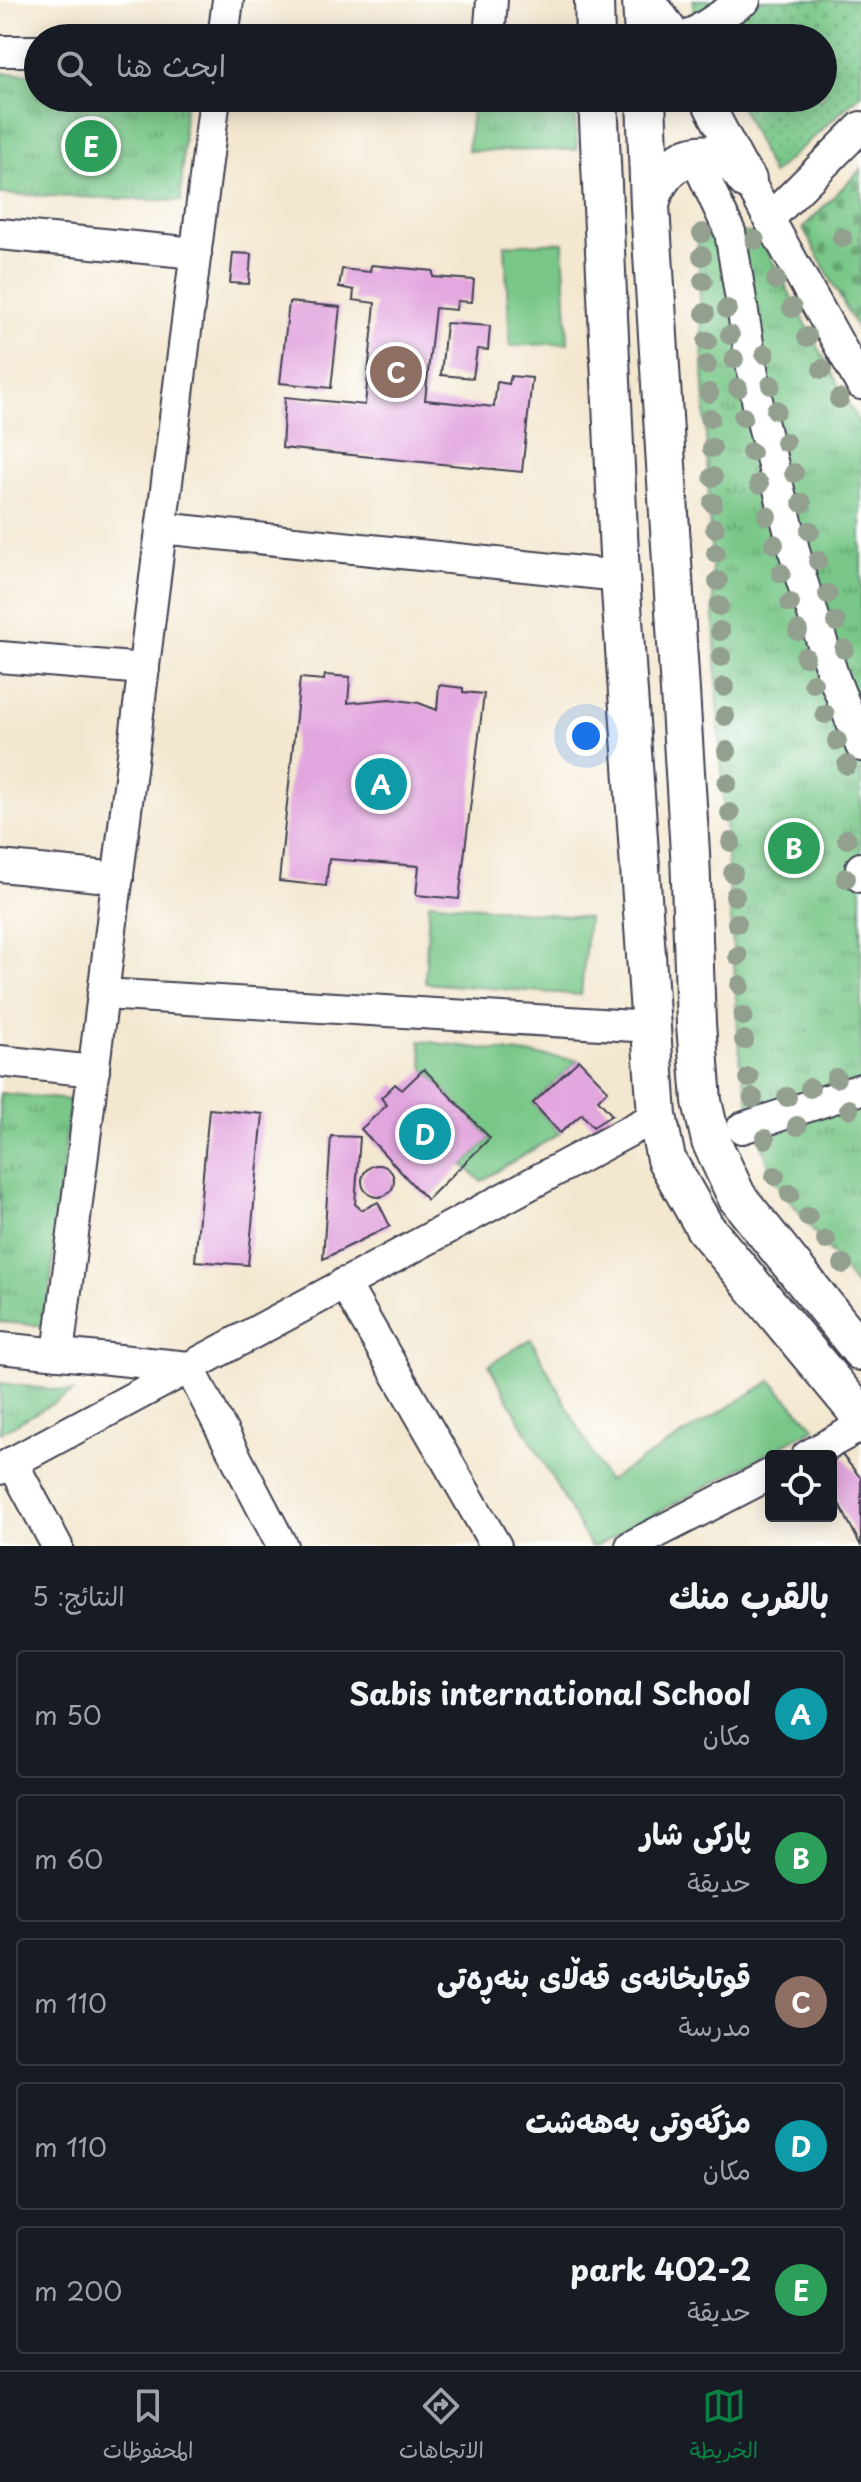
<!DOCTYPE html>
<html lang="ar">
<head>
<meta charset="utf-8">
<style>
	:root { --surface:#171b24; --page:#242831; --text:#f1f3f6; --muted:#9ea1a6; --line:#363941; --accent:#0b8043 }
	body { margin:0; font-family:"Playpen Sans","Playpen Sans Arabic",sans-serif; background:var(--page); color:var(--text); direction:rtl }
	.controls { position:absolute; right:24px; bottom:24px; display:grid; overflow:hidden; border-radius:8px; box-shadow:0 4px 20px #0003 }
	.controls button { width:72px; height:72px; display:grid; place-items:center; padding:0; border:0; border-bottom:2px solid var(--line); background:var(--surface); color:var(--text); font:40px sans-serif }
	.you { position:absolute; left:586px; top:736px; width:28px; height:28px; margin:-20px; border:6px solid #fff; border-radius:50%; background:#1a73e8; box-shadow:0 0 0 12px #1a73e833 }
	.badge { display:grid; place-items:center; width:52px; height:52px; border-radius:50%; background:var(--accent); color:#fff; font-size:26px; font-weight:700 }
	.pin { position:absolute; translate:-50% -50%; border:4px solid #fff; box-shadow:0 2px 8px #0006 }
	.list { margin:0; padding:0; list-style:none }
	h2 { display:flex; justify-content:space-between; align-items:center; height:104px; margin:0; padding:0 32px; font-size:34px }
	h2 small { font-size:26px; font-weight:400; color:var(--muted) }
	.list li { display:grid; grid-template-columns:52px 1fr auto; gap:24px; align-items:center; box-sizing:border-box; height:128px; margin:0 16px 16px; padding:0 16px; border:2px solid var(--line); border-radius:8px }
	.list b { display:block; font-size:30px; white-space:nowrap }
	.list p { margin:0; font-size:26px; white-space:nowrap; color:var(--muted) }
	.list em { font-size:26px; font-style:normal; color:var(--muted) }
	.icon { flex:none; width:44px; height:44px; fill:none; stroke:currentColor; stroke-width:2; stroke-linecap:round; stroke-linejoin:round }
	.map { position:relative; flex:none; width:861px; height:1546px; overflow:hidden; direction:ltr }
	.search { position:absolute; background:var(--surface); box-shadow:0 4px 20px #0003; left:24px; right:24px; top:24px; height:88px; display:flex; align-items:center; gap:20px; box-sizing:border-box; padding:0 28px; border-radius:44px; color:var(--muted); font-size:30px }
	.sheet { height:824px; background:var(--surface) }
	nav { display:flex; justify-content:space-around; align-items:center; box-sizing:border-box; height:112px; border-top:2px solid var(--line); background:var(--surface); font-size:22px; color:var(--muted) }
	nav a { display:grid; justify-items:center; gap:4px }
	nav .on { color:var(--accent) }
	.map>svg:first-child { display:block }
	.grass { fill:url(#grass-dots); stroke:#4d7462; stroke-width:2 }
	.cemetery { fill:url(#cemetery-stones); stroke:#4d7462; stroke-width:2 }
	.park { fill:url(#park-tufts); stroke:#4d7462; stroke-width:2 }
	.garden { fill:#78c788; stroke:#4d7462; stroke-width:2 }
	.building { fill:#e2a6de }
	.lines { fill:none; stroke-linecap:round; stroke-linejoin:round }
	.minor-casing { stroke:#414051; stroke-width:34 }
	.major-casing { stroke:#414051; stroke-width:42 }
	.minor { stroke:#fff; stroke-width:30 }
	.major { stroke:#fff; stroke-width:38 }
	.tree { fill:#939f8f }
</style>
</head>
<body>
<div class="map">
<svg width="861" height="1546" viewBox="0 0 861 1546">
	<defs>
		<pattern id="grass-dots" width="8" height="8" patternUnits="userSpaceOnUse" patternTransform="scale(2)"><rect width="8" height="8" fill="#78c788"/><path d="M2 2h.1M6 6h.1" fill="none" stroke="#62a170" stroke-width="1.8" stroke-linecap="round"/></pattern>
		<pattern id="cemetery-stones" width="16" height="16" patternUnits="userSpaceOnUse" patternTransform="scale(2)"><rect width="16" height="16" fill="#78c788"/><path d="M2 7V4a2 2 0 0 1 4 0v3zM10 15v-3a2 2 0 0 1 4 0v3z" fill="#62a170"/></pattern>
		<pattern id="park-tufts" width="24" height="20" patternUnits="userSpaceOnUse" patternTransform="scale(2)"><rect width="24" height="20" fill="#78c788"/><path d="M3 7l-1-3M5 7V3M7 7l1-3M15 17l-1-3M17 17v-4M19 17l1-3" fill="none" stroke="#62a170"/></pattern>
	</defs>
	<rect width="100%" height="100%" fill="#fff"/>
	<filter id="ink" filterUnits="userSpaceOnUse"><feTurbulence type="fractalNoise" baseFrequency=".0125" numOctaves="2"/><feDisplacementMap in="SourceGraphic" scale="16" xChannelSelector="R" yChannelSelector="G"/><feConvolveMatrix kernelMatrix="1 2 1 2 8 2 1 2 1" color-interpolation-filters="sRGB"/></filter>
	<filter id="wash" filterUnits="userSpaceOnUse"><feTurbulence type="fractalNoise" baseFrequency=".006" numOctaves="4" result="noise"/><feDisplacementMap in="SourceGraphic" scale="32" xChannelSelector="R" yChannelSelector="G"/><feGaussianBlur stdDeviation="1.8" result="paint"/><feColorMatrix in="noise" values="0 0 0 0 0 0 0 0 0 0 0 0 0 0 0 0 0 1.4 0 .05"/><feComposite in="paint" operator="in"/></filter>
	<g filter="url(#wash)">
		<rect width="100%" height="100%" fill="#f3e7cf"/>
		<!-- grass -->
		<path class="grass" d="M 693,0 L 861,0 L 861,94 L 772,174 L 737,98 L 823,98 L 823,38 L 707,38 L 694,16 Z"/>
		<!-- cemetery -->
		<path class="cemetery" d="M 861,169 L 861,336 L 803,228 Z"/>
		<!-- park -->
		<g class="park">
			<path d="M 0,73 L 38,74 L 38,98 L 185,98 L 181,201 L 0,194 Z"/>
			<path d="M 473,98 L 574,98 L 577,150 L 468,151 Z"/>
			<path d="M 697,228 L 758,234 L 861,427 L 861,1293 L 773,1178 L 750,1108 L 740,1060 L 719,730 Z"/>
			<path d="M 0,1093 L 70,1100 L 46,1326 L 0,1322 Z"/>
			<path d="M 0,1383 L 73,1392 L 0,1433 Z"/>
		</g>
		<!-- garden -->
		<g class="garden">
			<path d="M 563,242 L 568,343 L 510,346 L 505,245 Z"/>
			<path d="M 429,902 L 588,918 L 581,995 L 425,983 Z"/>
			<path d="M 420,1041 L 579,1060 L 533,1103 L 560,1133 L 481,1181 L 463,1165 L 490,1138 L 424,1069 Z"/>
			<path d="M 531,1339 L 607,1481 L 771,1381 L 815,1428 L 596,1546 L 590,1546 L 489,1365 Z"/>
		</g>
		<g id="blocks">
			<!-- building -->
			<g class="building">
				<path d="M 233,253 L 251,254 L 249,284 L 230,283 Z"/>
				<path d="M 371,265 L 433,271 L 433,277 L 474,280 L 472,302 L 457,301 L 456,310 L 435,308 L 425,400 L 494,407 L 497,382 L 509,384 L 511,376 L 532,378 L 522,472 L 282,448 L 285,397 L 365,405 L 375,303 L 353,300 L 354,290 L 339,287 L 342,269 L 370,272 Z"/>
				<path d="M 289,302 L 340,307 L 331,388 L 280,383 Z"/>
				<path d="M 446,323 L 490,326 L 488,350 L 477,349 L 473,378 L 441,375 Z"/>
				<path d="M 325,675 L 350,677 L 348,703 L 390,699 L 419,703 L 437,710 L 439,685 L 463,688 L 463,692 L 484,694 L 459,899 L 416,895 L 419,866 L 329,859 L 326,886 L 279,881 L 300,678 L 324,680 Z"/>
				<path d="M 579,1060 L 608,1090 L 598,1100 L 612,1115 L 593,1127 L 582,1114 L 560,1133 L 533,1103 Z"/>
				<path d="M 424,1069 L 490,1138 L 427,1200 L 361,1129 L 387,1105 L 381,1098 L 395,1084 L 402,1090 Z"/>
				<path d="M 209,1109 L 263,1114 L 248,1265 L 195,1261 Z"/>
				<path d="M 331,1136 L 360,1137 L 355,1204 L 362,1210 L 378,1202 L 390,1226 L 323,1259 Z"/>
				<circle cx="378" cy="1181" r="16"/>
				<path d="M 842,1455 L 861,1478 L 861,1546 L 831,1488 L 831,1462 Z"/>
			</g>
		</g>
	</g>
	<g filter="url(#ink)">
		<use href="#blocks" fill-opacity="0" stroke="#414051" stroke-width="2"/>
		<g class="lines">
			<!-- minor casing -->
			<g class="minor-casing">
				<g id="minor">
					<path d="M 642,2 L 659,12 L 677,38"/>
					<path d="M 223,38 L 228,0"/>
					<path d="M 489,38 L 492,0"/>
					<path d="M 686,38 L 745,0"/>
					<path d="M 0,51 L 38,51"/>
					<path d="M 705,98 L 769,219 L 861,384"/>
					<path d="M 694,155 L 730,232 L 758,405 L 801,578 L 834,678 L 861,746"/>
					<path d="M 769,219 L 861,127"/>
					<path d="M 0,234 L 196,253"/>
					<path d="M 161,528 L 620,576"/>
					<path d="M 0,657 L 144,669"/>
					<path d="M 0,866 L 118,878"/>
					<path d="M 861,868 L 861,877"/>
					<path d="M 103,994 L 651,1027"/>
					<path d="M 0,1061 L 94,1071"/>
					<path d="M 742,1128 L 861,1089"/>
					<path d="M 344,1283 L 496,1546"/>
					<path d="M 0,1348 L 189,1367 L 282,1546"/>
					<path d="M 58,1354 L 215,98"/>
					<path d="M 807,1456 L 861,1426"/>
					<path d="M 12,1462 L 57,1546"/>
					<path d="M 0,1469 L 657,1116"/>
					<path d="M 631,1546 L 771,1474"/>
				</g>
			</g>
			<!-- major casing -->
			<g class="major-casing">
				<g id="major">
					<path d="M 594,0 L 595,38"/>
					<path d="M 642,0 L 644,38"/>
					<path d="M 598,98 L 620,576 L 657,1116 L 666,1159 L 705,1228 L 861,1416"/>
					<path d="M 646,98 L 650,206 L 690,853 L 696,1024 L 702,1101 L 711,1141 L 737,1197 L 861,1351"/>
					<path d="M 651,201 C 659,165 700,139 734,165 C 739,169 743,175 747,180"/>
				</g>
			</g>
			<!-- minor -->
			<use href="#minor" class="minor"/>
			<!-- major -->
			<use href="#major" class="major"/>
		</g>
		<!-- trees -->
		<g class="tree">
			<circle cx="702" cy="233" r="10"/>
			<circle cx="842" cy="238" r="10"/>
			<circle cx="755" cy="240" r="10"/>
			<circle cx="702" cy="256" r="10"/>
			<circle cx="776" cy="280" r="10"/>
			<circle cx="703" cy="281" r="10"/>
			<circle cx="792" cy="308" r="10"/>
			<circle cx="727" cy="309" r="10"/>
			<circle cx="705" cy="313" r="10"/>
			<circle cx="730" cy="335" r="10"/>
			<circle cx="807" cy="337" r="10"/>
			<circle cx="707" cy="341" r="10"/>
			<circle cx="765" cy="354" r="10"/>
			<circle cx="734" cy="359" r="10"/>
			<circle cx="707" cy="365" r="10"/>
			<circle cx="822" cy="369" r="10"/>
			<circle cx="771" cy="385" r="10"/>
			<circle cx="738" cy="388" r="10"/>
			<circle cx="709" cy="393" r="10"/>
			<circle cx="839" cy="399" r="10"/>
			<circle cx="776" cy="410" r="10"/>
			<circle cx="743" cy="417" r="10"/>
			<circle cx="710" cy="418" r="10"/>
			<circle cx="785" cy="442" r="10"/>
			<circle cx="712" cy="448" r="10"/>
			<circle cx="751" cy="452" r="10"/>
			<circle cx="794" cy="473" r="10"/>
			<circle cx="713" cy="477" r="10"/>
			<circle cx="759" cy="484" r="10"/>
			<circle cx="713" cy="503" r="10"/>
			<circle cx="802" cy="503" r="10"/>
			<circle cx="767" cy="516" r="10"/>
			<circle cx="715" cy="528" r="10"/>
			<circle cx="810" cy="531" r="10"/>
			<circle cx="774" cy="544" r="10"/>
			<circle cx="716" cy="553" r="10"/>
			<circle cx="818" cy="561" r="10"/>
			<circle cx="781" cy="573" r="10"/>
			<circle cx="718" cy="581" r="10"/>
			<circle cx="828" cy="594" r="10"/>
			<circle cx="790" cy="603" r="10"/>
			<circle cx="719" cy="606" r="10"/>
			<circle cx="836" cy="622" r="10"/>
			<circle cx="720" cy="631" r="10"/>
			<circle cx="798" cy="631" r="10"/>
			<circle cx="844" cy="649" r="10"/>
			<circle cx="721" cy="657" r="10"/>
			<circle cx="805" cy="657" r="10"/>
			<circle cx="813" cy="683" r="10"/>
			<circle cx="724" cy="687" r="10"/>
			<circle cx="825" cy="714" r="10"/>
			<circle cx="725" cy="716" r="10"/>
			<circle cx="837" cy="741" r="10"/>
			<circle cx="727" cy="751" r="10"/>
			<circle cx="847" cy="765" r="10"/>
			<circle cx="727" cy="783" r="10"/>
			<circle cx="730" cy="813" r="10"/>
			<circle cx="847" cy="839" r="10"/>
			<circle cx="731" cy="842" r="10"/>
			<circle cx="733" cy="873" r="10"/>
			<circle cx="846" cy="878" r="10"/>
			<circle cx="735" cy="896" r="10"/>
			<circle cx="737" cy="923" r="10"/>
			<circle cx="738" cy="956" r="10"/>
			<circle cx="740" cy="985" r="10"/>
			<circle cx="743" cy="1016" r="10"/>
			<circle cx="744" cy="1040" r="10"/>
			<circle cx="749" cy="1078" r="10"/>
			<circle cx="836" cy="1078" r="10"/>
			<circle cx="810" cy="1088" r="10"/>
			<circle cx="787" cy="1097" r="10"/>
			<circle cx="753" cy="1098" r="10"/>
			<circle cx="849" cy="1109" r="10"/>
			<circle cx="797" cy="1126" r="10"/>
			<circle cx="765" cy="1139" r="10"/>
			<circle cx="775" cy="1176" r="10"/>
			<circle cx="790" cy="1194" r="10"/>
			<circle cx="808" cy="1217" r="10"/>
			<circle cx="826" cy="1240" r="10"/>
			<circle cx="843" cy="1264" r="10"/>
		</g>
	</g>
</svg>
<div class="controls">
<button><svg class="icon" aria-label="locate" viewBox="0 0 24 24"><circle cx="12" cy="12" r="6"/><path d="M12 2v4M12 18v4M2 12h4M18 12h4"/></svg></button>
</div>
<div class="you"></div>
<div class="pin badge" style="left:381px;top:784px;background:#0f9aa8">A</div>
<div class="pin badge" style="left:794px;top:848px;background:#2e9e5b">B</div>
<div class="pin badge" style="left:396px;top:372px;background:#8d6e63">C</div>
<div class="pin badge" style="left:425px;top:1134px;background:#0f9aa8">D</div>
<div class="pin badge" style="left:91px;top:146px;background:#2e9e5b">E</div>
<div class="search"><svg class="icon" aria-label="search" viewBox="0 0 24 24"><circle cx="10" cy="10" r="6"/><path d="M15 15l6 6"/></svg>ابحث هنا</div>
</div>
<section class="sheet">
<h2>بالقرب منك<small>النتائج: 5</small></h2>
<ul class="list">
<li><span class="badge" style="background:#0f9aa8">A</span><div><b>Sabis international School</b><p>مكان</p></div><em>50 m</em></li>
<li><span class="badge" style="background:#2e9e5b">B</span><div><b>پارکی شار</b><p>حديقة</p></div><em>60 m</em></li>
<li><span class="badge" style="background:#8d6e63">C</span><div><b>قوتابخانەی قەڵای بنەڕەتی</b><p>مدرسة</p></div><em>110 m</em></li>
<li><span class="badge" style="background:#0f9aa8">D</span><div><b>مزگەوتی بەهەشت</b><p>مكان</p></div><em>110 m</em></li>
<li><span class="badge" style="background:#2e9e5b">E</span><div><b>park 402-2</b><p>حديقة</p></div><em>200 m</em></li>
</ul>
</section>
<nav>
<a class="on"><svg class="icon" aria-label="map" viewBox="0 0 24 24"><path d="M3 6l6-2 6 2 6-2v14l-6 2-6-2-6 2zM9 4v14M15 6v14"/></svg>الخريطة</a>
<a><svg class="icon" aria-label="directions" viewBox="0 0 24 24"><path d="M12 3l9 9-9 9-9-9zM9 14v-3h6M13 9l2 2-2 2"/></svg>الاتجاهات</a>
<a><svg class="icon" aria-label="saved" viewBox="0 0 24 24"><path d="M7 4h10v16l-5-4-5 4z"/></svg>المحفوظات</a>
</nav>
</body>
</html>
